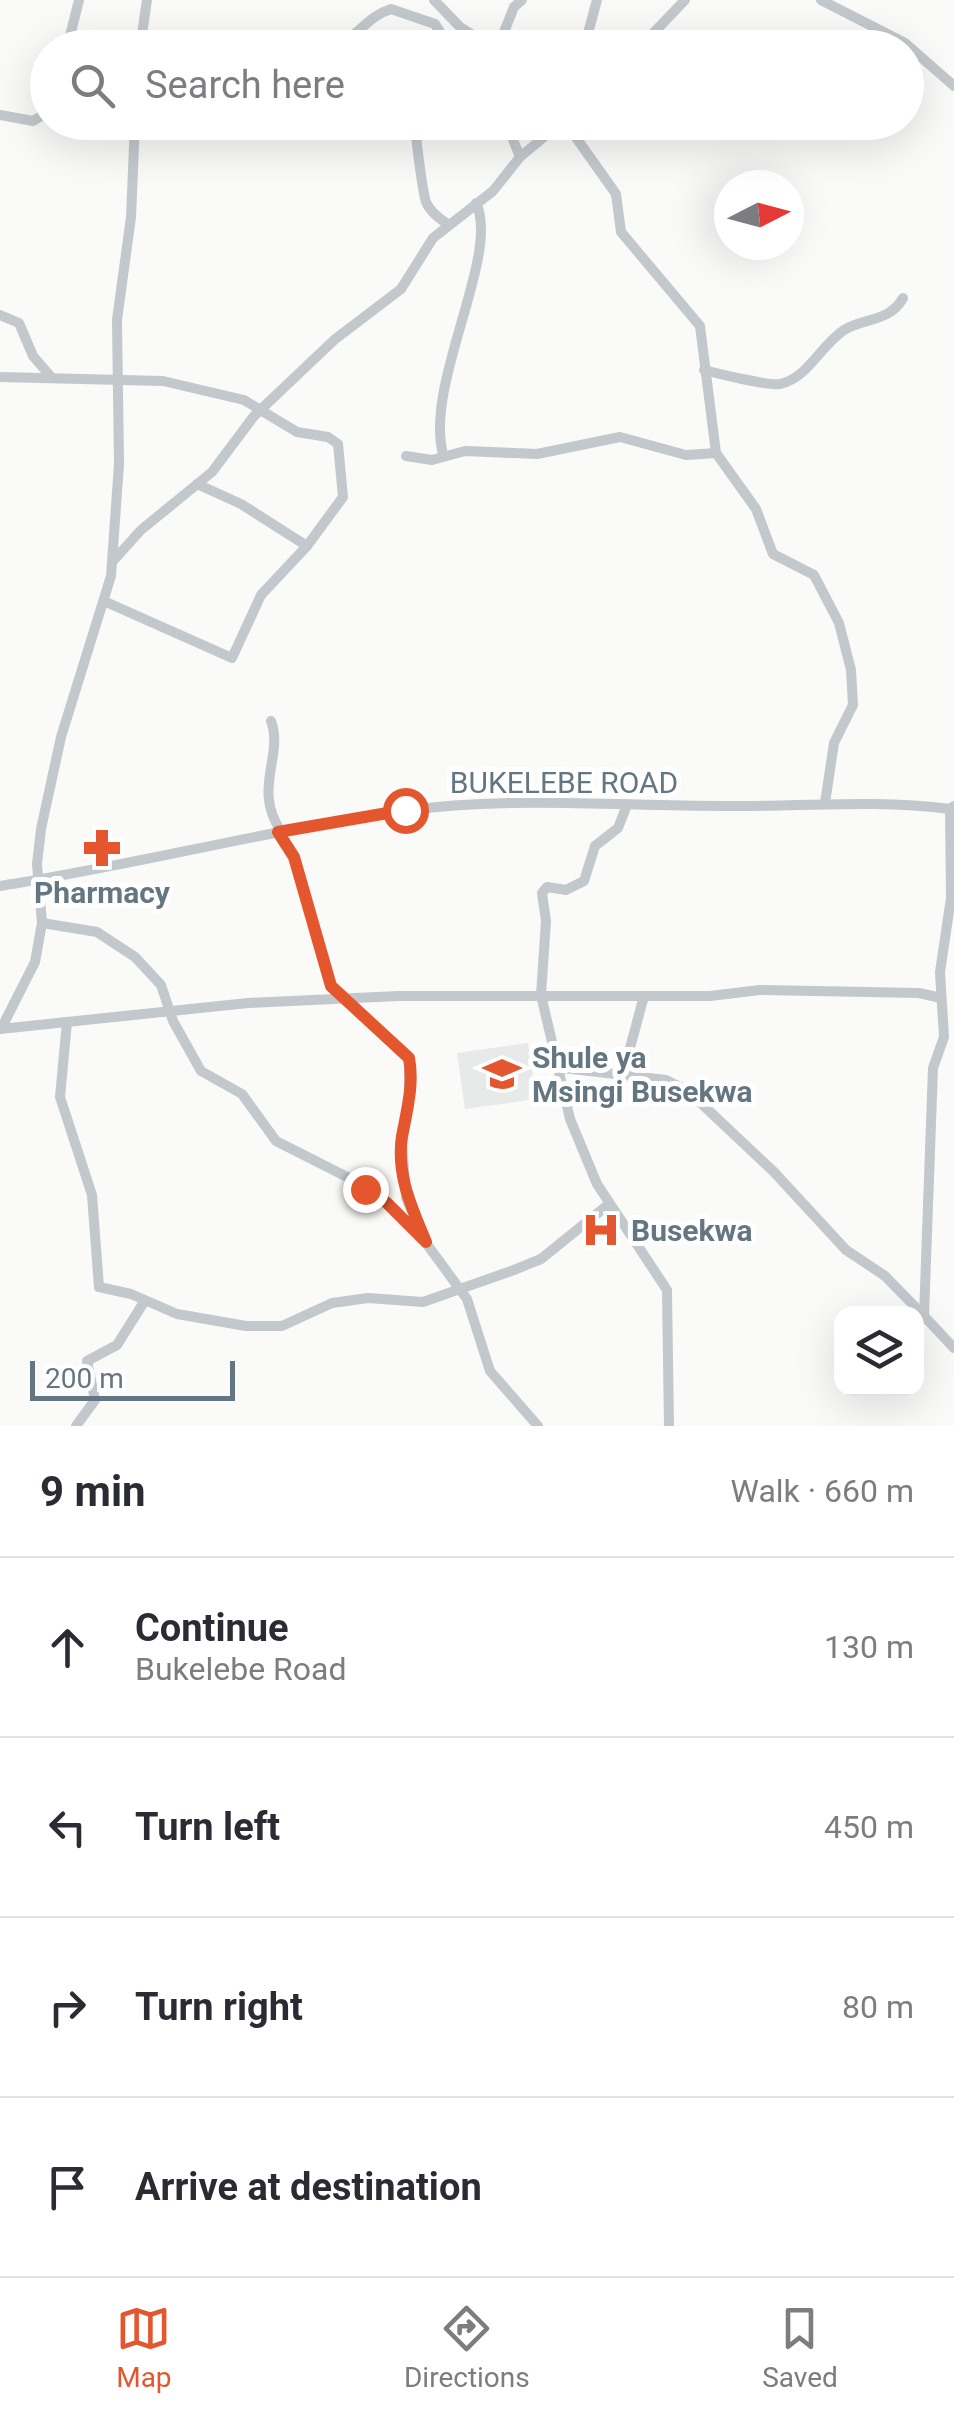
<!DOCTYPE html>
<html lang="en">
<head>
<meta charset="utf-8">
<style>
	:root { --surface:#fff; --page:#f2f2f3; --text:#2b2b33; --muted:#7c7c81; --line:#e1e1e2; --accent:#e4572e }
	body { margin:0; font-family:Roboto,sans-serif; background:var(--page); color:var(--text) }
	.controls { position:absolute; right:30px; bottom:30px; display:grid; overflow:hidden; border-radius:20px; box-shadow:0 10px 40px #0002 }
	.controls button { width:90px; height:90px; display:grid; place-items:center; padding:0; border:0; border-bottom:2px solid var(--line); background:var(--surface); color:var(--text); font:50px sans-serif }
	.compass { position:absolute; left:714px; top:170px; width:90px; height:90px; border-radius:50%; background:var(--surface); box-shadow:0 10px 40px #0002; rotate:84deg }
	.scale { position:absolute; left:30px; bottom:25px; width:205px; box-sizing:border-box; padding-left:10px; border:5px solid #657683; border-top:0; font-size:28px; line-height:35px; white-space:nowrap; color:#657683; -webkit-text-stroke:8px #fff; paint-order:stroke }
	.stop { position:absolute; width:30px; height:30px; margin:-22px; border:8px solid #e4572e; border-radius:50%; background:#fff }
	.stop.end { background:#e4572e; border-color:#fff; box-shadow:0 2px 10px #0008 }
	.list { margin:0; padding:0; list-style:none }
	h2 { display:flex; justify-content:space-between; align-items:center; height:130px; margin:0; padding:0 40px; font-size:42px }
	h2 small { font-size:32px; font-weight:400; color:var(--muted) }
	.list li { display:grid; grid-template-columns:65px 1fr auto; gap:30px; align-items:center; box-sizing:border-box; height:180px; padding:0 40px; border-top:2px solid var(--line) }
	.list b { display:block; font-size:38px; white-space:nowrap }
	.list p { margin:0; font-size:32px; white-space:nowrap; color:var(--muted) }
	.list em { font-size:32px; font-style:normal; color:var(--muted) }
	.icon { flex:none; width:55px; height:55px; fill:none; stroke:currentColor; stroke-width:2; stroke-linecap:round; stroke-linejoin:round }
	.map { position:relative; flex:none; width:954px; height:1426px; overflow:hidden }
	.search { position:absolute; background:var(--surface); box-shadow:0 10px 40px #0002; left:30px; right:30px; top:30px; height:110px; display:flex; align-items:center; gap:25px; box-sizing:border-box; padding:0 35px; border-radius:55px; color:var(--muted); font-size:38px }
	.sheet { height:850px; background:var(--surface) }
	nav { display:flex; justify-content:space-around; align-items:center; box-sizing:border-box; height:140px; border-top:2px solid var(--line); background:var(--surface); font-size:28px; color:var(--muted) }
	nav a { display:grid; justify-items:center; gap:5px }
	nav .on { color:var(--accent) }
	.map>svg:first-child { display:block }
	.built { fill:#e8e9e9 }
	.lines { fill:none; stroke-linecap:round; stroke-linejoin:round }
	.minor { stroke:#c3c8cc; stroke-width:10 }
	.route { stroke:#e4572e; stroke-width:12 }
	.labels { text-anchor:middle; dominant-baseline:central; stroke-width:10; stroke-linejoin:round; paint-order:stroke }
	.street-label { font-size:30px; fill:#657683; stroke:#fff }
	.poi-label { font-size:30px; font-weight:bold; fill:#657683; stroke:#fff; text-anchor:start }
</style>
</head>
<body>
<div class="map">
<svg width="954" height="1426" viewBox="0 0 954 1426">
	<rect width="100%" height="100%" fill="#fafaf8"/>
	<!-- built -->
	<g class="built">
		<path d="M 528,1043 L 536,1099 L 465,1109 L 457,1053 Z"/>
		<path d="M 616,1216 L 621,1225 L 587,1245 L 582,1236 Z"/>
	</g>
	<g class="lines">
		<!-- minor -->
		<g class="minor">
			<path d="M 434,0 L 460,27 L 482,41"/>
			<path d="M 821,0 L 905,43 L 954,86"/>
			<path d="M 67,48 L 79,0"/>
			<path d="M 140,48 L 147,0"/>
			<path d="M 251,48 L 279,43 L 293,48"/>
			<path d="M 329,48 C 354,43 365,17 391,9 L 435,24 L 450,48"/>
			<path d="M 471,48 L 477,42 L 502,37 L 514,7 L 522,0"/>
			<path d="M 584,48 L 597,0"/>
			<path d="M 639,48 L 685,0"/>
			<path d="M 0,115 L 33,121 L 43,115 L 48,102"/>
			<path d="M 416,122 C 414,130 423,193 426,202 C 430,212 440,219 449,225"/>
			<path d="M 506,122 L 520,157"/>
			<path d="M 529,122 L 559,123"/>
			<path d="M 565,122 L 616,194 L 621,232 L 700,326 L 716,453 L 756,509 L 773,554 L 814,575 L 839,623 L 851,670 L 853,705 L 834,743 L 825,803"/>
			<path d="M 0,315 L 19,323 L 33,356 L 52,378"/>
			<path d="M 704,370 C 719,374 769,386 780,384 C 808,378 820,346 844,330 C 863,318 890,322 903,298"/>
			<path d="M 0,377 L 163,381 L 244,400 L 297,432 L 328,437 L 338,444 L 343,497 L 307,546 L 261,595 L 232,658 L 106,602"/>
			<path d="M 443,454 C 424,383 501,255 476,203"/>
			<path d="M 406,456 L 432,460 L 465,451 L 537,454 L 620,437 L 686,455 L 716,453"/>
			<path d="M 197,484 L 241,504 L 307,546"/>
			<path d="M 113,561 L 141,530 L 212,472 L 254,416 L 334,340 L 401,289 L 433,238 L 493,191 L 520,157 L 562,122"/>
			<path d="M 271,721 C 284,756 252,789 281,831"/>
			<path d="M 627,805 L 618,828 L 595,846 L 584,881 L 566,890 L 547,887 L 542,893 L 546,921 L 541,995 L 570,1119 L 597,1184 L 667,1290 L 669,1426"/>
			<path d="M 950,809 L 951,898 L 940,972 L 944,1037 L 933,1068 L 924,1316 L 954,1348"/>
			<path d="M 278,832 L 294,858 L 331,986 L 409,1058 L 409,1106 L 402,1143 L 406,1198 L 426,1243 L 467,1299 L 490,1371 L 538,1426"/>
			<path d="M 0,886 C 135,865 268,830 403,811 C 510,796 615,806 722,806 C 799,807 873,799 950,809 L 954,806"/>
			<path d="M 42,923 L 97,932 L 135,957 L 161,985 L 173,1021 L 201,1071 L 242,1094 L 276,1141 L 357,1182 L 386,1203 L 425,1241"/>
			<path d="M 67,1022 L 60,1097 L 92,1195 L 99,1287 L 131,1294 L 177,1314 L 246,1326 L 282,1326 L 332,1303 L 368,1298 L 423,1302 L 514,1270 L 541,1259 L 609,1204"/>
			<path d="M 0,1029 L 248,1003 L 398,996 L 710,996 L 760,990 L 919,993 L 941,998"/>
			<path d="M 1,1029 L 35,962 L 42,923 L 37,864 L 41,829 L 61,737 L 111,576 L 119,464 L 117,320 L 131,217 L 135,122"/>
			<path d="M 555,1067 L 666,1080 L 688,1091 L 774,1172 L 846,1250 L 885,1276 L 924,1316 L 916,1327"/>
			<path d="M 623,1074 L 644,996"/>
			<path d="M 76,1426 L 95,1400 L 87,1361 L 117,1345 L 144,1302"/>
		</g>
	</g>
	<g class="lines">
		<!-- route -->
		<path class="route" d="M 365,1189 L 386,1202 L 426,1242 C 412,1208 396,1175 402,1136 C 407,1110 414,1084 409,1058 L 331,986 L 294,857 L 278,832 L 405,810"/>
	</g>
	<!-- icons -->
	<defs>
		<g id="pharmacy-bare" transform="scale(3)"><path d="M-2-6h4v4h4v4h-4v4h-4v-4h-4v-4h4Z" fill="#e4572e" stroke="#fff" stroke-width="2.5" paint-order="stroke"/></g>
		<g id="school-bare" transform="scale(3)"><path d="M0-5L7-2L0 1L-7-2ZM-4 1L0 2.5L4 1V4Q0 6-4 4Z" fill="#e4572e" stroke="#fff" stroke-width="2.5" paint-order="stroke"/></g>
		<g id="hospital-bare" transform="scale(3)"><path d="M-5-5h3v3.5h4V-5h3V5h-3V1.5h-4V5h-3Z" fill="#e4572e" stroke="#fff" stroke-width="2.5" paint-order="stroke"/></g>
	</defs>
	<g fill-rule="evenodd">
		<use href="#pharmacy-bare" x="102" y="848"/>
		<use href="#school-bare" x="502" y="1074"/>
		<use href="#hospital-bare" x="601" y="1230"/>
	</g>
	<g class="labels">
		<!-- street labels -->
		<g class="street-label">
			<text x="564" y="782">BUKELEBE ROAD</text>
		</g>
		<!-- poi labels -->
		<g class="poi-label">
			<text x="102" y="892" text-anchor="middle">Pharmacy</text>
			<text x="532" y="1057">Shule ya<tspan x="532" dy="34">Msingi Busekwa</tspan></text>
			<text x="631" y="1230">Busekwa</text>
		</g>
	</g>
</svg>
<div class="controls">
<button><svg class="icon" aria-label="layers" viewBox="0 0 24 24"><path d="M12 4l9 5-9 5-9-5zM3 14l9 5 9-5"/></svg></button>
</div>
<svg class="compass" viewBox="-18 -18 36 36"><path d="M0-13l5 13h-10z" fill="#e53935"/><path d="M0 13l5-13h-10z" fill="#7c7c81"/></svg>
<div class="scale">200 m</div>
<div class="stop" style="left:405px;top:810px"></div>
<div class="stop end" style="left:365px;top:1189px"></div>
<div class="search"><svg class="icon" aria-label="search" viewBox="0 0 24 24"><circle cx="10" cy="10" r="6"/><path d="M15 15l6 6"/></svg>Search here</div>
</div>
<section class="sheet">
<h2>9 min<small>Walk · 660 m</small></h2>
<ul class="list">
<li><svg class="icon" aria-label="ahead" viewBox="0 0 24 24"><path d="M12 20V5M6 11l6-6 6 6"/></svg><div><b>Continue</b><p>Bukelebe Road</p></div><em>130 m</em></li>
<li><svg class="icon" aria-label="left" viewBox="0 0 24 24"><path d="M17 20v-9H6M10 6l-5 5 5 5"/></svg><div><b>Turn left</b></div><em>450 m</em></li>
<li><svg class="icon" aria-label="right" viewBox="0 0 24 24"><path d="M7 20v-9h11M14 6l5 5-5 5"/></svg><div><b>Turn right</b></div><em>80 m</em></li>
<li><svg class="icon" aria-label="arrive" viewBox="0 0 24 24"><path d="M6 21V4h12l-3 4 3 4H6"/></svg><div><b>Arrive at destination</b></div></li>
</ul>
</section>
<nav>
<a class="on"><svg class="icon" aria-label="map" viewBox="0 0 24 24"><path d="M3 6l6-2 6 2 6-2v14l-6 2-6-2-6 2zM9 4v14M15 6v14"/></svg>Map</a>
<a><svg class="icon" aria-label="directions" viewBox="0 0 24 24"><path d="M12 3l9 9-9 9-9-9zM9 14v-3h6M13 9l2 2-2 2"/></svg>Directions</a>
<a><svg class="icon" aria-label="saved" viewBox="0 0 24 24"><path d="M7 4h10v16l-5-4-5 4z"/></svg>Saved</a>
</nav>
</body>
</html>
